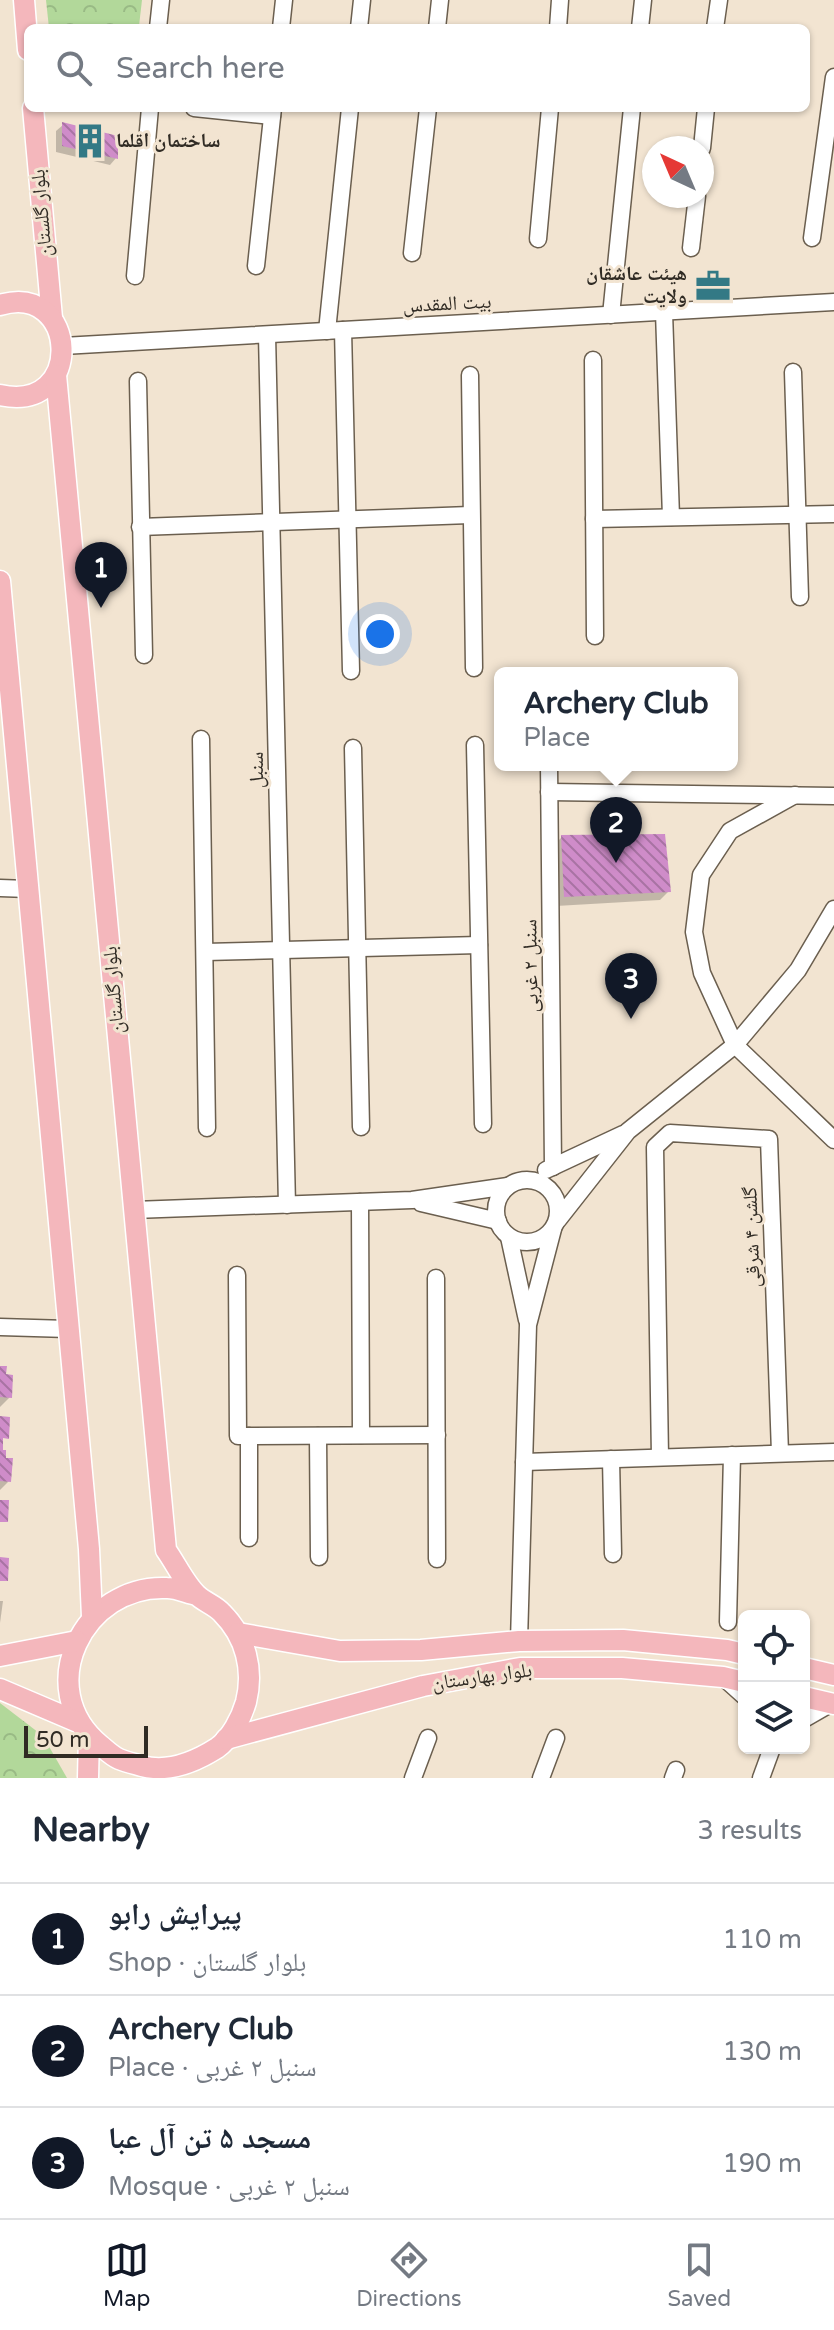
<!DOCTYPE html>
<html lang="en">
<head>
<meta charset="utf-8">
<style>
	:root { --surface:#fff; --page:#f6f6f7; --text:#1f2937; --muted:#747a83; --line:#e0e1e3; --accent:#111827 }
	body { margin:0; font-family:"Varela Round","Noto Naskh Arabic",sans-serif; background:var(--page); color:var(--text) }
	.controls { position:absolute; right:24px; bottom:24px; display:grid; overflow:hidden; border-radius:12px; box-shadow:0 2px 6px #0004 }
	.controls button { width:72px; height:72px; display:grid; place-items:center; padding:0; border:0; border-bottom:2px solid var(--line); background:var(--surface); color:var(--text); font:40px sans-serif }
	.compass { position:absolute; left:642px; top:136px; width:72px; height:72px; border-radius:50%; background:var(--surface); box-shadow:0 2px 6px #0004; rotate:316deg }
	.scale { position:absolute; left:24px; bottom:20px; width:124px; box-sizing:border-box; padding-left:8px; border:4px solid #302b24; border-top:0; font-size:22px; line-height:28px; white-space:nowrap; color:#302b24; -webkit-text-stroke:6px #f2e4d1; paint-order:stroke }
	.you { position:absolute; left:380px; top:634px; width:28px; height:28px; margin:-20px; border:6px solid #fff; border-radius:50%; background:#1a73e8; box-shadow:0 0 0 12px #1a73e833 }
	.badge { display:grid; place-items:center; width:52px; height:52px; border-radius:50%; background:var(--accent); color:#fff; font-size:26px; font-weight:700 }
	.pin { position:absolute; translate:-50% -66px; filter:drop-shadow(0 2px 4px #0008) }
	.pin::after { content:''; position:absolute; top:42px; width:28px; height:24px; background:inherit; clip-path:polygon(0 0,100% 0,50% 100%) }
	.popup { position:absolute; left:494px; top:667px; width:244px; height:104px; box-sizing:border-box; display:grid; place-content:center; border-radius:12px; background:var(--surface); filter:drop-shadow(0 2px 6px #0005); font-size:26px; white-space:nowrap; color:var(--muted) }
	.popup b { font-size:30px; color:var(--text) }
	.popup::after { content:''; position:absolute; left:50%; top:100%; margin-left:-16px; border:16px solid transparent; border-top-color:var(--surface) }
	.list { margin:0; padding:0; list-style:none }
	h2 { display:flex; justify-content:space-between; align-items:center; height:104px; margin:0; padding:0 32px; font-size:34px }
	h2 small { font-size:26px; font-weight:400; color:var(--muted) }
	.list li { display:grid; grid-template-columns:52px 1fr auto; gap:24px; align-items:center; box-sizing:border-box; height:112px; padding:0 32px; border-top:2px solid var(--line) }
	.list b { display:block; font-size:30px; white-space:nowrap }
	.list p { margin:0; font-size:26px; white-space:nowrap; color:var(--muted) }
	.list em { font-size:26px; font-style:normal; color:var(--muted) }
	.icon { flex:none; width:44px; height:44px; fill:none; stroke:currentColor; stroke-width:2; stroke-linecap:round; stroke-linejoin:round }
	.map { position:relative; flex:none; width:834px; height:1778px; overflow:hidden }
	.search { position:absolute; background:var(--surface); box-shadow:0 2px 6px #0004; left:24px; right:24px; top:24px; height:88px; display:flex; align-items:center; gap:20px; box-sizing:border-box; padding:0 28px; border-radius:12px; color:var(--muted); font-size:30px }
	.sheet { height:440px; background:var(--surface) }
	nav { display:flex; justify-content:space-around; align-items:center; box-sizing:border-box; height:112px; border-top:2px solid var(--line); background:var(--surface); font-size:22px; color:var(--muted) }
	nav a { display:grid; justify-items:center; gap:4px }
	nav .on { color:var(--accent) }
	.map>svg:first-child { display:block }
	.park { fill:url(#park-crowns) }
	.shadow { fill:#0003 }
	.building { fill:url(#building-back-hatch) }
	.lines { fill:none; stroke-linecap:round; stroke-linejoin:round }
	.minor-casing { stroke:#6b5f4f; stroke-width:19 }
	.major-casing { stroke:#fff; stroke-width:23 }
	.minor { stroke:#fff; stroke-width:16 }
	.major { stroke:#f4b7bc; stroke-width:20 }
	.labels { text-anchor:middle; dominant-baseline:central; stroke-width:6; stroke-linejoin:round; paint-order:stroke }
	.poi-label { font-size:20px; font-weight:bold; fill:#302b24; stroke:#f2e4d1; text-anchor:start }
	.street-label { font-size:20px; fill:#302b24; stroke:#f2e4d1 }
</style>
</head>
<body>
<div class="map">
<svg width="834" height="1778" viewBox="0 0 834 1778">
	<defs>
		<pattern id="park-crowns" width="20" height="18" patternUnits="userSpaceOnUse" patternTransform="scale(2)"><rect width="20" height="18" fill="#b2d89a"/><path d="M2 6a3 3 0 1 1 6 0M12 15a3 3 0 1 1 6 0" fill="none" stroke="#99ba85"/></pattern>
		<pattern id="building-back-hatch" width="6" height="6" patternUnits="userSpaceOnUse" patternTransform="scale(2)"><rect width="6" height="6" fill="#cf8cc9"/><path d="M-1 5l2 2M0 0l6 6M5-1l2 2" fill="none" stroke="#a873a3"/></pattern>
	</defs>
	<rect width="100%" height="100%" fill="#f2e4d1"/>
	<!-- park -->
	<g class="park">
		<path d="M 46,0 L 142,0 L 139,26 L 49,28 Z"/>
		<path d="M 0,1703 L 43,1736 L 67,1778 L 0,1778 Z"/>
	</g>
	<!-- shadow -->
	<g class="shadow">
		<path d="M 63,125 L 116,158 L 110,165 L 56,152 L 56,131 Z"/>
		<path d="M 562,837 L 669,891 L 660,900 L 556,906 L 553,846 Z"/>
		<path d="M 0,1368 L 10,1397 L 0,1407 Z"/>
		<path d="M 0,1451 L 9,1481 L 0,1490 Z"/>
		<path d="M 0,1601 L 3,1601 L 0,1623 Z"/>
	</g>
	<!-- building -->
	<g class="building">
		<path d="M 62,122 L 118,136 L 118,159 L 62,146 Z"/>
		<path d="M 665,834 L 671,892 L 564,897 L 561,835 Z"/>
		<path d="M 0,1366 L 7,1366 L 6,1374 L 13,1375 L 12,1398 L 0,1397 Z"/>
		<path d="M 0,1416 L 10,1417 L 9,1439 L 3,1438 L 3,1450 L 6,1450 L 6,1458 L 13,1458 L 11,1482 L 0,1481 Z"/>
		<path d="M 0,1500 L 9,1500 L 8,1522 L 0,1522 Z"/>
		<path d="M 0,1557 L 9,1558 L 8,1581 L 0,1581 Z"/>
	</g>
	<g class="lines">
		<!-- minor casing -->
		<g class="minor-casing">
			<g id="minor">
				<path d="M 158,28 L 161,0"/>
				<path d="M 281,28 L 284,0"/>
				<path d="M 359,28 L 362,0"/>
				<path d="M 437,28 L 440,0"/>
				<path d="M 558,28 L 560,0"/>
				<path d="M 640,28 L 643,0"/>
				<path d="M 715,28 L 719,0"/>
				<path d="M 194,108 L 272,116"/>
				<path d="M 702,148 L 706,108"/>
				<path d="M 812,238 L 834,77"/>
				<path d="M 538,239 L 550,108"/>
				<path d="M 691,248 L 697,196"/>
				<path d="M 412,253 L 428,108"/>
				<path d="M 256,266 L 273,108"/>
				<path d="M 135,276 L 150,108"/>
				<path d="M 664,312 L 671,517"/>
				<path d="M 611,315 L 632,108"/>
				<path d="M 343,330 L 351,671"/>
				<path d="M 327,331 L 350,108"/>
				<path d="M 267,335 L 287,1205"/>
				<path d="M 63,346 L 834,302"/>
				<path d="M 593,360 L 595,636"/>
				<path d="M 793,372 L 800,597"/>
				<path d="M 470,375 L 474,668"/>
				<path d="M 138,381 L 144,655"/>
				<path d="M 594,519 L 834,514"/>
				<path d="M 140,527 L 470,515"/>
				<path d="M 201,739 L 207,1128"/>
				<path d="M 475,745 L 483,1124"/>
				<path d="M 353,748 L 361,1127"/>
				<path d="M 549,765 L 553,1167"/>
				<path d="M 549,792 L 834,796"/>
				<path d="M 795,795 L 730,831 L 701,875 L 694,932 L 702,973 L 735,1045 L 834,1140"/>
				<path d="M 0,888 L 28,889"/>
				<path d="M 205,952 L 479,945"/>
				<path d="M 546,1170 L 623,1134"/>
				<circle cx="527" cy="1211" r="31"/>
				<path d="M 360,1202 L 361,1435"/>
				<path d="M 421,1203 L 498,1221"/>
				<path d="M 134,1210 L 412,1200 L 508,1186"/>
				<path d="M 558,1220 L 628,1131 L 735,1045 L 798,970 L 834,909"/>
				<path d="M 509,1237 L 527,1320"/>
				<path d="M 237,1275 L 238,1436 L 437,1435"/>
				<path d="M 436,1278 L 437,1559"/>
				<path d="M 0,1327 L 68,1329"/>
				<path d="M 249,1436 L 249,1538"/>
				<path d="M 318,1436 L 319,1557"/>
				<path d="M 660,1457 L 655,1147 L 670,1133 L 769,1139 L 780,1453"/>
				<path d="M 611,1459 L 613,1554"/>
				<path d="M 524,1462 L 834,1452"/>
				<path d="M 728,1622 L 732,1455"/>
				<path d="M 519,1641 L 528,1325 L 553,1229"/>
				<path d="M 724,1678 L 744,1696"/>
				<path d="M 804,1719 L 832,1703"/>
				<path d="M 413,1778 L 428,1738"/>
				<path d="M 541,1778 L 556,1738"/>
				<path d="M 673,1778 L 676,1770"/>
				<path d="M 761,1778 L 772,1748"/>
			</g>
		</g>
		<!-- major casing -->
		<g class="major-casing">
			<g id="major">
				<path d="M 24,0 L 28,50"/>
				<path d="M 33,108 L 52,318"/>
				<path d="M 0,305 C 78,281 86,414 0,395"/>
				<path d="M 56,375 L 166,1550 C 176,1564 185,1584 197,1595 C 204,1602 215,1605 222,1613 C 246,1637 254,1670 246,1702 C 241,1719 231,1738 217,1748 C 195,1762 168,1773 142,1766 C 135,1764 126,1762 119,1759 C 112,1756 106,1750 100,1745 C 32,1689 83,1584 167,1588 C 177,1588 187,1593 197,1595"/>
				<path d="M 0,581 L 89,1549 L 92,1617"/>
				<path d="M 238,1633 L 340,1651 L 421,1650 L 519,1641 L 623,1640 L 727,1650 L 744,1654"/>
				<path d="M 0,1656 L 77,1641"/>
				<path d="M 804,1668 L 834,1675"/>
				<path d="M 0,1689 L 80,1723"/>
				<path d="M 804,1697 L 834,1704"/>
				<path d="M 226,1739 L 423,1686 L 520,1668 L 622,1668 L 723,1677 L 744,1682"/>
				<path d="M 88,1778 L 89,1735"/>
			</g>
		</g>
		<!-- minor -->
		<use href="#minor" class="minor"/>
		<!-- major -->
		<use href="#major" class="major"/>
	</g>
	<!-- icons -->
	<defs>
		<g id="building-bare" transform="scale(2.76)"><path d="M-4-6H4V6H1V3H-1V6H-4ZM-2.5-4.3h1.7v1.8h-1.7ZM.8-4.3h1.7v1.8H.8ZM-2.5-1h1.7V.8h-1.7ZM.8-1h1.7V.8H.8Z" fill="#337985" stroke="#f2e4d1" stroke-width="2.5" paint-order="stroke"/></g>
		<g id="office-bare" transform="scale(2.76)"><path d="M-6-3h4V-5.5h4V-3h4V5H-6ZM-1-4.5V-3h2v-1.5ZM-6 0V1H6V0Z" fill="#337985" stroke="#f2e4d1" stroke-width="2.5" paint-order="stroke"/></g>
	</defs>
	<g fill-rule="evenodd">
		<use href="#building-bare" x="90" y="141"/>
		<use href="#office-bare" x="713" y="286"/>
	</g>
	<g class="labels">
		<!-- poi labels -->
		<g class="poi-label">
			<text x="116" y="141">ساختمان اقلما</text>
			<text x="687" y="274" text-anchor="end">هیئت عاشقان<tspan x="687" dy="23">ولایت</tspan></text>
		</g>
		<!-- street labels -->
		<g class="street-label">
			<text transform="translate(42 213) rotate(-95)">بلوار گلستان</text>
			<text transform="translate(447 304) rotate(-3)">بیت المقدس</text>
			<text transform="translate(257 770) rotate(-91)">سنبل</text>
			<text transform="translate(531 966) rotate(-91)">سنبل ۲ غربی</text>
			<text transform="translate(114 990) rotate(-95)">بلوار گلستان</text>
			<text transform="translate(752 1237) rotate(-92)">گلشن ۴ شرقی</text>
			<text transform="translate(482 1677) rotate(-8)">بلوار بهارستان</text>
		</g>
	</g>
</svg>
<div class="controls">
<button><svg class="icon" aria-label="locate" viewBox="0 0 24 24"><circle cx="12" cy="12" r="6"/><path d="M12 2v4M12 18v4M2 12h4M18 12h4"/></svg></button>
<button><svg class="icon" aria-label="layers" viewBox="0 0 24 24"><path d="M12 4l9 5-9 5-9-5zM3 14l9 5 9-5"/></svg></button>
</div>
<svg class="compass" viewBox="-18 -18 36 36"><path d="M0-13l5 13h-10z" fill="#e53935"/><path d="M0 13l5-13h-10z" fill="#747a83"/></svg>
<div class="scale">50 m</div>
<div class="you"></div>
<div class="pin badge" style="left:101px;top:608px">1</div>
<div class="pin badge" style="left:616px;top:863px">2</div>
<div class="popup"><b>Archery Club</b>Place</div>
<div class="pin badge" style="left:631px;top:1019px">3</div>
<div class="search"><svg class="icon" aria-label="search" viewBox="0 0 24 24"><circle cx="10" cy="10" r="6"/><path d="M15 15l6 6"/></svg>Search here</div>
</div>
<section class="sheet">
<h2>Nearby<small>3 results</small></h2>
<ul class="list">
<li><span class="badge">1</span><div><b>پیرایش رابو</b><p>Shop · بلوار گلستان</p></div><em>110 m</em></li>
<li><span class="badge">2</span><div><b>Archery Club</b><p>Place · سنبل ۲ غربی</p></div><em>130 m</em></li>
<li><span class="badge">3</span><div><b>مسجد ۵ تن آل عبا</b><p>Mosque · سنبل ۲ غربی</p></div><em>190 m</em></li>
</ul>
</section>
<nav>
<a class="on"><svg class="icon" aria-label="map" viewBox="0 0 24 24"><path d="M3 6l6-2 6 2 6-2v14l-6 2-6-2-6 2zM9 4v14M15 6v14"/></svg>Map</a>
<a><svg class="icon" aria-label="directions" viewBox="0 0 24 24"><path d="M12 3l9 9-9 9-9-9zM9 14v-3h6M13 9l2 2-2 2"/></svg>Directions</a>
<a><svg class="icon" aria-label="saved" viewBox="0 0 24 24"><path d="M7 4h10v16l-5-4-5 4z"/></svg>Saved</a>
</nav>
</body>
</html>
